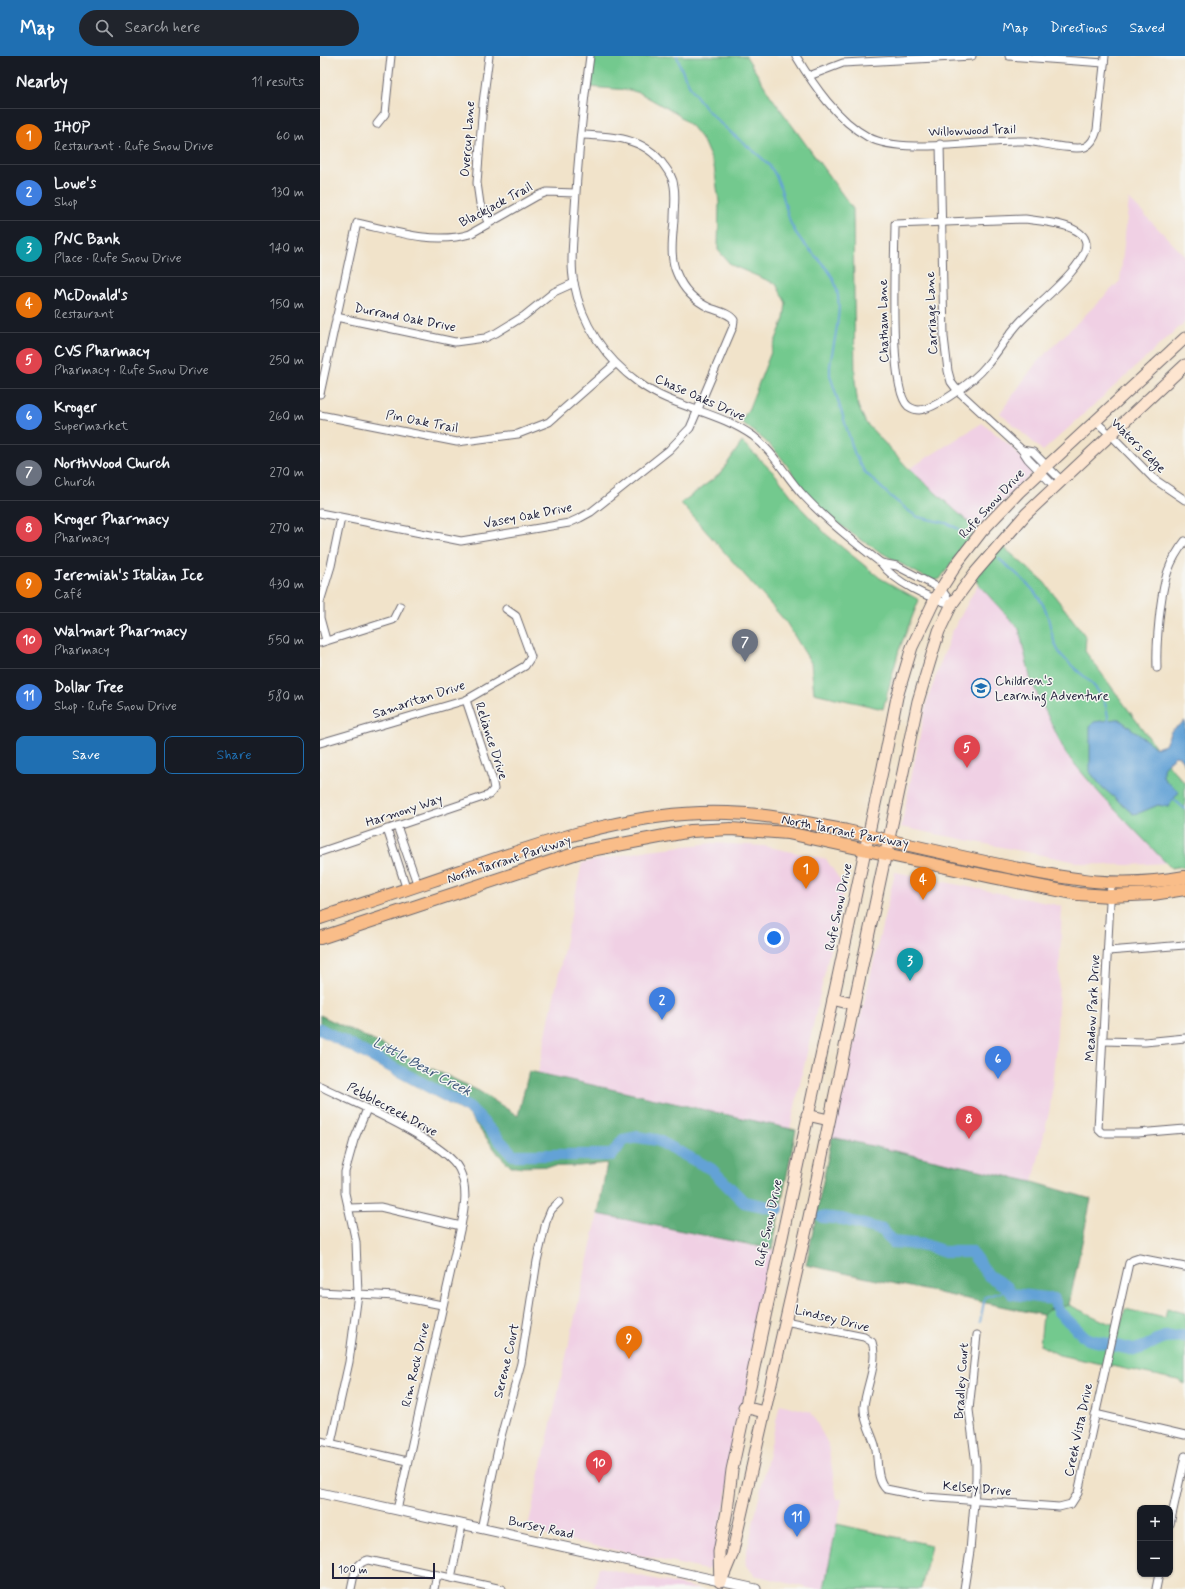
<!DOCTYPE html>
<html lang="en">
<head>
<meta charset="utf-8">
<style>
	:root { --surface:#171b24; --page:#20242c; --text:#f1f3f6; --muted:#9ea1a6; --line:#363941; --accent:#1f6fb2 }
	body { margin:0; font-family:Mynerve,sans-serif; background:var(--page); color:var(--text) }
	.controls { position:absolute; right:12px; bottom:12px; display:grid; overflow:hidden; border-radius:8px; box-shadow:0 1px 3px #0004 }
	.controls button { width:36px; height:36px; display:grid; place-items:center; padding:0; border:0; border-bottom:1px solid var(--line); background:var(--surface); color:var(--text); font:20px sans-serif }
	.scale { position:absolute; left:12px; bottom:10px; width:103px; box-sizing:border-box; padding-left:4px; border:2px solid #22223b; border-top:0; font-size:11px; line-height:14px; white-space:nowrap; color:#22223b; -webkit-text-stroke:3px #f6f6f2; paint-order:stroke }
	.you { position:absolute; left:454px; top:882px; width:14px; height:14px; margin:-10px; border:3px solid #fff; border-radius:50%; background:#1a73e8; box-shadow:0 0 0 6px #1a73e833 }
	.badge { display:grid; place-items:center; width:26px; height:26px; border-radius:50%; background:var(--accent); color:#fff; font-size:13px; font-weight:700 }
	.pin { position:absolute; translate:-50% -33px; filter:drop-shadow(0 1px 2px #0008) }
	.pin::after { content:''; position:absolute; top:21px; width:14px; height:12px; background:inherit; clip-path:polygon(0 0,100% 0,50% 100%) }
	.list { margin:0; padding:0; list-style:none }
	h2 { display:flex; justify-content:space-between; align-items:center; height:52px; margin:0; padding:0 16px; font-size:17px }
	h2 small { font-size:13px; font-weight:400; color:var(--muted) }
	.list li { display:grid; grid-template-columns:26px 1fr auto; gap:12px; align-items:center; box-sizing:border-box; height:56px; padding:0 16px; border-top:1px solid var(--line) }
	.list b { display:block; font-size:15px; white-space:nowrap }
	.list p { margin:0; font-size:13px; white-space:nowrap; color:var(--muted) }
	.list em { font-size:13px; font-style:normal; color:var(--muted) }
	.actions { display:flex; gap:8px; padding:12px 16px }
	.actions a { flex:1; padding:9px 0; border:1px solid var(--accent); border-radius:8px; text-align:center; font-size:14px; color:var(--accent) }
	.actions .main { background:var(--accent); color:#fff }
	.icon { flex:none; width:22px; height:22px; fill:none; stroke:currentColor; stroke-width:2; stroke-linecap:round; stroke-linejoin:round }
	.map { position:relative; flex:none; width:865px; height:1533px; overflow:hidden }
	header { display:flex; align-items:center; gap:24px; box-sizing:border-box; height:56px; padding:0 20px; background:var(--accent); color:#fff }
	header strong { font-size:19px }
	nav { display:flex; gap:22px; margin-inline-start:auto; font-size:14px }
	.search { width:280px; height:36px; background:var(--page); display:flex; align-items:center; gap:10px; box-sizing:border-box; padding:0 14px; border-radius:22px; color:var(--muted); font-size:15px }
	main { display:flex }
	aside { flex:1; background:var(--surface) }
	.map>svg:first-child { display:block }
	.built { fill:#f0d0e4 }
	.green { fill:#73c98e; stroke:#4a7664 }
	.forest { fill:#5ead79; stroke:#40685a }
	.water { fill:#64a2d6; stroke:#436288 }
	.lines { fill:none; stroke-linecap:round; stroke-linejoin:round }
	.stream { stroke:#64a2d6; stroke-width:2 }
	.river { stroke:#64a2d6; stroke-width:12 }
	.minor-casing { stroke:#6a666d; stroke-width:9 }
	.tertiary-casing { stroke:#6a666d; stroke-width:11 }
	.secondary-casing { stroke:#6a666d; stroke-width:13 }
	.primary-casing { stroke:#6a666d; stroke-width:14 }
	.minor { stroke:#fff; stroke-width:7 }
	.tertiary { stroke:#fff; stroke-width:9 }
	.secondary { stroke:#fde5d0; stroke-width:11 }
	.primary { stroke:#f9bd89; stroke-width:12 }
	.labels { text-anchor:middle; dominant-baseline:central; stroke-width:3; stroke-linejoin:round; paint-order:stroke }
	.street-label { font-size:13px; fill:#22223b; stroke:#f6f6f2 }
	.poi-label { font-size:13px; fill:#22223b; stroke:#f6f6f2; text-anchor:start }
	.water-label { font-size:14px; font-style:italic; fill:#3c5579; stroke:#f6f6f2 }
</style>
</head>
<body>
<header>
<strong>Map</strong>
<div class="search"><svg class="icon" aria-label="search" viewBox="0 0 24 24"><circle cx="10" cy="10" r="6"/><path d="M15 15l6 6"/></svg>Search here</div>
<nav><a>Map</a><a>Directions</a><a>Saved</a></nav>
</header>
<main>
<aside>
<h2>Nearby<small>11 results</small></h2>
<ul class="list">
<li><span class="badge" style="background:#e8710a">1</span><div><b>IHOP</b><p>Restaurant · Rufe Snow Drive</p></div><em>60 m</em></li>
<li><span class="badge" style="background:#3f7fe0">2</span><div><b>Lowe's</b><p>Shop</p></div><em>130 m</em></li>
<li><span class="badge" style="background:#0f9aa8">3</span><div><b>PNC Bank</b><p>Place · Rufe Snow Drive</p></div><em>140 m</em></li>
<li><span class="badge" style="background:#e8710a">4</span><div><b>McDonald's</b><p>Restaurant</p></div><em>150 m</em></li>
<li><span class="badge" style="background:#e0444e">5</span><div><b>CVS Pharmacy</b><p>Pharmacy · Rufe Snow Drive</p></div><em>250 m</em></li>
<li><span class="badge" style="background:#3f7fe0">6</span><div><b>Kroger</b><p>Supermarket</p></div><em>260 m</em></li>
<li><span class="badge" style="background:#6b7280">7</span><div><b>NorthWood Church</b><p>Church</p></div><em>270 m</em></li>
<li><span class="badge" style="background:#e0444e">8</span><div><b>Kroger Pharmacy</b><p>Pharmacy</p></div><em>270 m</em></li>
<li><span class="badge" style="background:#e8710a">9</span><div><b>Jeremiah's Italian Ice</b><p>Café</p></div><em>430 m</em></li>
<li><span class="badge" style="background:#e0444e">10</span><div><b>Walmart Pharmacy</b><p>Pharmacy</p></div><em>550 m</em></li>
<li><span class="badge" style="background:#3f7fe0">11</span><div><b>Dollar Tree</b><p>Shop · Rufe Snow Drive</p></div><em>580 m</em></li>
</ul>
<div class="actions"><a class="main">Save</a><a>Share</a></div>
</aside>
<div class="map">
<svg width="865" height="1533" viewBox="0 0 865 1533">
	<rect width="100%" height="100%" fill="#f6f6f2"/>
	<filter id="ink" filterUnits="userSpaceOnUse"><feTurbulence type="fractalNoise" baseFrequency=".025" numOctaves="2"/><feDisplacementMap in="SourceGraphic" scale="8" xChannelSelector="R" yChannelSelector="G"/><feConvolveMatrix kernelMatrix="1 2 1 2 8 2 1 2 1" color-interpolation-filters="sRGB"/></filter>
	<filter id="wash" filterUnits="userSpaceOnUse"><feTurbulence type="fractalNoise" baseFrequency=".012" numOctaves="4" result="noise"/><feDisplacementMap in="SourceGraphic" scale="16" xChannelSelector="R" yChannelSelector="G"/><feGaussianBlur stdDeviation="0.9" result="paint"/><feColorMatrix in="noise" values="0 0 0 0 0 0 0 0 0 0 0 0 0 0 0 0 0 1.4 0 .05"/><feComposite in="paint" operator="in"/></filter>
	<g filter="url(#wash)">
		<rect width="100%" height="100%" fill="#f1e3ca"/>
		<!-- built -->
		<g class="built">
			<path d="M 809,143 L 865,200 L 865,266 L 723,395 L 680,357 L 716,307 L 800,225 Z"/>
			<path d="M 662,367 L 692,391 L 710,412 L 712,417 L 656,473 L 589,413 Z"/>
			<path d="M 658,528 L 699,573 L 711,625 L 746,698 L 780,738 L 846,807 L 809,809 L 767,808 L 581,771 L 607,645 L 631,578 Z"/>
			<path d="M 393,787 L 444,790 L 506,803 L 524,830 L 470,1073 L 218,1017 L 262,807 L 328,794 Z"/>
			<path d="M 575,816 L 742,850 L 737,977 L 730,1052 L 713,1126 L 512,1081 Z"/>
			<path d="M 278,1158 L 454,1194 L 395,1500 L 392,1509 L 387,1514 L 207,1475 Z"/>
			<path d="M 460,1348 L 491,1356 L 508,1388 L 517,1443 L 522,1443 L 504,1533 L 493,1533 L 434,1519 L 426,1508 L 427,1495 Z"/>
			<path d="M 279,1511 L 380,1533 L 274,1533 Z"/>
		</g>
		<!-- green -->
		<g class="green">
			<path d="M 274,0 L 426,0 L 450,39 L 533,153 L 535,324 L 538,350 L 546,367 L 587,411 L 656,473 L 620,523 L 612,525 C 572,503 530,481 497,449 C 484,437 476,422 466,408 C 454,391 438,378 421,366 L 429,352 L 464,263 L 466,247 L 456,228 L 411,209 L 398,194 L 399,146 L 394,110 L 383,85 L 372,71 L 357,58 L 320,37 L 309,34 L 268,31 Z"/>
			<path d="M 422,386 L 455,418 L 480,451 L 507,479 L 560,522 L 599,544 L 579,594 L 563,653 L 494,637 L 491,607 L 466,566 L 361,447 L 400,418 Z"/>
			<path d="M 681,489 L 724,526 L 766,581 L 765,595 L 852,713 L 865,727 L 865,810 L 851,812 L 780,738 L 746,698 L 711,625 L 699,573 L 658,528 L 655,522 Z"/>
			<path d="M 749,1249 L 788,1267 L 801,1270 L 805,1253 L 845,1262 L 847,1253 L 865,1257 L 865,1328 L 858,1324 L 739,1299 L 720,1289 L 723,1259 L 728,1254 Z"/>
			<path d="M 517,1468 L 611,1489 L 601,1533 L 504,1533 Z"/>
		</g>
		<!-- forest -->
		<g class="forest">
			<path d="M 0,959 L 159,1035 L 198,1060 L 209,1015 L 476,1074 L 452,1193 L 278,1158 L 287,1107 L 259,1110 L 191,1111 L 179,1099 L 148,1058 L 0,979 Z"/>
			<path d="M 512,1081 L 713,1126 L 771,1143 L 749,1249 L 728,1254 L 723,1259 L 486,1209 Z"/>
		</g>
		<!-- water -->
		<path class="water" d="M 796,663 L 799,663 L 836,692 L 845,689 L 851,675 L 865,665 L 865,709 L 860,701 L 855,700 C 847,707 840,711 844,723 L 859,736 L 848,751 L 838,749 L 819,757 L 813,758 L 781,730 L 770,716 L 770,670 L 774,666 Z"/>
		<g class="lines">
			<!-- stream -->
			<g class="stream">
				<path d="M 357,0 C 365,29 385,55 408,74 C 420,85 435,95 447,107 C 463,124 463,148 471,168 C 479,186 495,198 507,213 C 529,240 514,280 510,310 L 510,319 L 535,399 L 544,415 L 570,440 L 590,456 L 598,461 L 626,467 L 639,473"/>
				<path d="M 679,503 C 697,518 717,533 726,555 C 731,569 731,583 739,596 C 751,613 773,623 783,643 C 787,650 787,658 789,666"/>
				<path d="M 852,742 L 865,753"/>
				<path d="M 660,1266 L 665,1241 L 689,1234"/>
			</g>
			<!-- river -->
			<g class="river">
				<path d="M 0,973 L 151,1053 L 193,1099 L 292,1099 L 303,1084 L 318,1081 L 337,1084 L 391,1113 L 424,1146 L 458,1153"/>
				<path d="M 502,1161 L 522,1163 L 563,1174 L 572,1186 L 605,1189 L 625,1196 L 651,1196 L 669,1220 L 687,1231 L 693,1238 L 734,1243 L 738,1255 L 767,1283 L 814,1294 L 824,1291 L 844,1281 L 865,1280"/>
			</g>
		</g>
	</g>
	<g filter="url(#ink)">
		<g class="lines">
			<!-- minor casing -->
			<g class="minor-casing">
				<g id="minor">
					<path d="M 270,0 C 262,56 257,112 254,168 C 253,187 250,209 254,227 C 262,269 286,303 319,327 C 353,352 398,355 433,380 C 454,396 466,421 484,440 C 507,465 535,487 561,507 C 574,526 610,543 632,548"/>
					<path d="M 476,0 C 494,30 517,64 548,81 C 583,100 662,83 705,85 C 718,86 754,95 765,91 C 772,88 775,81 777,74 L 785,0"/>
					<path d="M 689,0 L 784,7"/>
					<path d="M 489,20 L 523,7 L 652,0"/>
					<path d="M 57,68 L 65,58 L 71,0"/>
					<path d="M 620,88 L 624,281 L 628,315 L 631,326 L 637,334 L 702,394 L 708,403 L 735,431"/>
					<path d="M 705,163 C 720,165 764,168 766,187 C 767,211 715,249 699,267 C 687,280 678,296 666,310 C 655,324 616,353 599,354 C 595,354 591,352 588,350 C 568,333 575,199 575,168 Z"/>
					<path d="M 168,166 L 160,148 L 157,127 L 163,47 L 169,0"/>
					<path d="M 16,261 L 135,286 L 165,282 L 176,277 L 204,260 L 234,236 L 254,227"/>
					<path d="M 0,338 L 37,167 C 73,175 113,189 150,178 L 217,140 L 227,136 L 255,137"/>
					<path d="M 0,359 L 137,386 L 198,378 L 229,366 L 295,308"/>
					<path d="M 775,365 L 792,380 L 834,423 L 865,444"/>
					<path d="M 702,394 L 713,396 L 742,425"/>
					<path d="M 0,457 L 141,485 L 249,467 L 260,462 L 271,456 L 349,394 L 370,372 L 413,271 L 414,264 C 409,257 398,255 390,252 C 375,245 363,233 357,218 C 349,201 353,181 354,163 C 354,152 356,141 354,130 C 353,121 348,115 343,108 C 324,81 291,80 261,79"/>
					<path d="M 561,507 L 577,510 L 621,533 L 632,548"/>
					<path d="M 6,584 L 0,562 L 0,546 L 11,510 L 21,462"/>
					<path d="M 0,587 L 73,564 L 80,550"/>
					<path d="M 837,612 C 836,588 840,538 848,515 C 852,504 858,494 865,485"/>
					<path d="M 0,687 L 146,644 L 205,610 L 211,601 L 196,560 L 186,553"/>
					<path d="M 77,770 L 98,830"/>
					<path d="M 67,773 L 87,834"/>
					<path d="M 0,796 L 169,739 L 174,733 L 172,722 L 146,644"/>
					<path d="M 791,827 L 778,1073 L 782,1077 L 818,1077 L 865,1073"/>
					<path d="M 788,895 L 865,889"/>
					<path d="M 783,985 L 825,986 L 865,982"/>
					<path d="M 0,1030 C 30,1045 125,1085 139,1113 C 148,1131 145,1150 141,1170 L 77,1454"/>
					<path d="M 28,1152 L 60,1151 L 141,1170"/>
					<path d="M 0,1236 L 76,1240 L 122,1249"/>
					<path d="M 465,1265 L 544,1281 L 552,1286 C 559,1306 546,1330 544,1350 C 543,1363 551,1376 555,1389 C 559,1403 555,1422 566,1433 L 606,1441 L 739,1451 L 751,1448 L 758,1437 L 809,1207 L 813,1204 L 819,1202 L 865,1211"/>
					<path d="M 775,1358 L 865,1379"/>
					<path d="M 0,1385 L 87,1405"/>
					<path d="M 11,1387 L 29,1306 L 38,1238 L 36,1186 L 25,1137 L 25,1116 L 34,1084 L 47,1053"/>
					<path d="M 850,1468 L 865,1400"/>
					<path d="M 161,1473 L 180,1384 L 201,1307 L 217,1205 L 226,1166 L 231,1154 L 239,1146"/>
					<path d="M 131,1522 L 142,1469"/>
					<path d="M 31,1533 C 34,1521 34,1507 48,1504 L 182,1533"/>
					<path d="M 114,1533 L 117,1519"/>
					<path d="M 644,1533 L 650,1495 L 656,1423 L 656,1408 L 649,1354 L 657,1279"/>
					<path d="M 836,1533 L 839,1518"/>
				</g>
			</g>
			<!-- tertiary casing -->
			<g class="tertiary-casing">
				<path id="tertiary" d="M 0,1437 L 436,1533"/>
			</g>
			<!-- secondary casing -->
			<g class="secondary-casing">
				<g id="secondary">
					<path d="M 513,943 L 533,948"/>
					<path d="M 487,1059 L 509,1064"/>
					<path d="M 424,1351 L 444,1356"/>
					<path d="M 402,1523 L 412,1499 L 489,1161 L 598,645 L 619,575 L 632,548 L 654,518 L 706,458 L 865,309"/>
					<path d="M 400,1526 L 399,1496 L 407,1455 L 412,1414 L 563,711 L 577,641 L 592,591 L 617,539 L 638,506 L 662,475 L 699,436 L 865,282"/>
				</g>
			</g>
			<!-- primary casing -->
			<g class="primary-casing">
				<g id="primary">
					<path d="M 0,862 C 47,847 93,831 140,815 C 226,786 316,753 408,757 C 449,758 488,767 527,775 C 581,787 635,800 689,811 C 753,824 799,833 865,821"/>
					<path d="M 0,882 L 260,796 L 371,775 L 411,773 L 468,777 L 672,821 L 758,838 L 790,840 L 833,838 L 865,833"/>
				</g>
			</g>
			<!-- minor -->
			<use href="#minor" class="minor"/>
			<!-- tertiary -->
			<use href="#tertiary" class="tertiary"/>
			<!-- secondary -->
			<use href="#secondary" class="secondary"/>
			<!-- primary -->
			<use href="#primary" class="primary"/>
		</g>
	</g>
	<!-- icons -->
	<defs>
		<g id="school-ring" transform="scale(1)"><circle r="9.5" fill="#f6f6f2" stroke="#1f6fb2" stroke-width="1.5"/><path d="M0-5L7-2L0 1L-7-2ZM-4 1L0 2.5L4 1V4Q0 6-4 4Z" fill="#1f6fb2"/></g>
	</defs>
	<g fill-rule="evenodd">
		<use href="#school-ring" x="661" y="632"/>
	</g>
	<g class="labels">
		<!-- street labels -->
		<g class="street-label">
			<text transform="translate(652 75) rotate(-2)">Willowwood Trail</text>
			<text transform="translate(148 83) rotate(-86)">Overcup Lane</text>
			<text transform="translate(176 149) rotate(-28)">Blackjack Trail</text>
			<text transform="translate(612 257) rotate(-92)">Carriage Lane</text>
			<text transform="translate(85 262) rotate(11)">Durrand Oak Drive</text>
			<text transform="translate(564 265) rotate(-91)">Chatham Lane</text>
			<text transform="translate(380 342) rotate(24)">Chase Oaks Drive</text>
			<text transform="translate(102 366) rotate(11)">Pin Oak Trail</text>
			<text transform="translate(818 390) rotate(45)">Waters Edge</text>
			<text transform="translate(672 448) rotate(-47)">Rufe Snow Drive</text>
			<text transform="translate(208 460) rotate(-11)">Vasey Oak Drive</text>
			<text transform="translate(99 644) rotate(-18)">Samaritan Drive</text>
			<text transform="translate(171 685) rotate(72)">Reliance Drive</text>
			<text transform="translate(84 755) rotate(-18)">Harmony Way</text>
			<text transform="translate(525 776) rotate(11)">North Tarrant Parkway</text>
			<text transform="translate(189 804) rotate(-18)">North Tarrant Parkway</text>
			<text transform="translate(519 851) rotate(-78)">Rufe Snow Drive</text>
			<text transform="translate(773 952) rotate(-87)">Meadow Park Drive</text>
			<text transform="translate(72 1054) rotate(28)">Pebblecreek Drive</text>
			<text transform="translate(449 1167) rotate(-78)">Rufe Snow Drive</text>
			<text transform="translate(512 1263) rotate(14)">Lindsey Drive</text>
			<text transform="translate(187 1305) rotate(-77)">Serene Court</text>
			<text transform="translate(96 1309) rotate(-77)">Rim Rock Drive</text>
			<text transform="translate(642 1325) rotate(-86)">Bradley Court</text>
			<text transform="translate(759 1374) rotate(-78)">Creek Vista Drive</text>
			<text transform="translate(657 1433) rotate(5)">Kelsey Drive</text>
			<text transform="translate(221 1472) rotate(12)">Bursey Road</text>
		</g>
		<!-- poi labels -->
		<g class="poi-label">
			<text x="675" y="625">Children's<tspan x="675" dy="15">Learning Adventure</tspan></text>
		</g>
		<!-- water labels -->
		<g class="water-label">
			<text transform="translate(102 1011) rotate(28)">Little Bear Creek</text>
		</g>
	</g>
</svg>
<div class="controls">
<button>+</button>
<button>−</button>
</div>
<div class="scale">100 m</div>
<div class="you"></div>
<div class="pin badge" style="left:486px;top:833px;background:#e8710a">1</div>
<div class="pin badge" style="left:342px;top:964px;background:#3f7fe0">2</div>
<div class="pin badge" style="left:590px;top:925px;background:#0f9aa8">3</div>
<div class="pin badge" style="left:603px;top:844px;background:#e8710a">4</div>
<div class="pin badge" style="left:647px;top:712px;background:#e0444e">5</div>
<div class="pin badge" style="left:678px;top:1023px;background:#3f7fe0">6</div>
<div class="pin badge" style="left:425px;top:606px;background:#6b7280">7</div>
<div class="pin badge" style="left:649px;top:1083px;background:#e0444e">8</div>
<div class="pin badge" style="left:309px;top:1303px;background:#e8710a">9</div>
<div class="pin badge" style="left:279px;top:1427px;background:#e0444e">10</div>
<div class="pin badge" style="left:477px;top:1481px;background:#3f7fe0">11</div>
</div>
</main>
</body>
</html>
